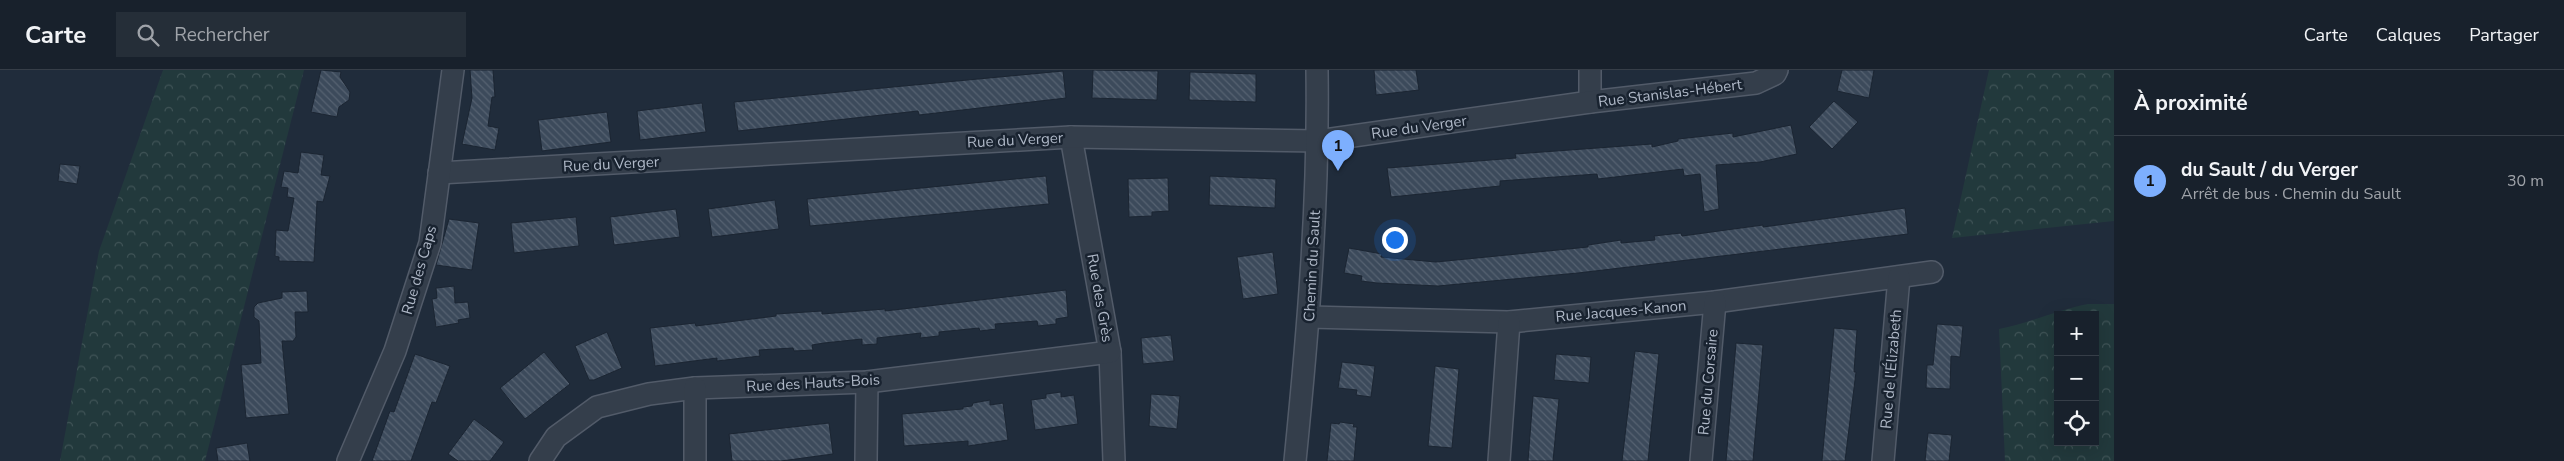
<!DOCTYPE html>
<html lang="fr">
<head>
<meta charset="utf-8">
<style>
	:root { --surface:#18212c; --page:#252e38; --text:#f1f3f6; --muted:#9fa3a9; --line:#363e48; --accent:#7daffe }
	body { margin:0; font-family:"Nunito Sans",sans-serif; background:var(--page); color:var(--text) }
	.controls { position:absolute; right:15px; bottom:15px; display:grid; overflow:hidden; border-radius:0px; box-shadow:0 5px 20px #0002 }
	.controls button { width:45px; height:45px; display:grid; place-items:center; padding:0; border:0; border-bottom:1px solid var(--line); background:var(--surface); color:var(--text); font:25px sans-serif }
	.you { position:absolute; left:1394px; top:169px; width:18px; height:18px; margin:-12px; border:4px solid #fff; border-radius:50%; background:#1a73e8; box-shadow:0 0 0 8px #1a73e833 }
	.badge { display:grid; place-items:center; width:32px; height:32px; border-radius:50%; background:var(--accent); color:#111; font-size:16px; font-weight:700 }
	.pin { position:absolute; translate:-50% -41px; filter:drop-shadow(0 1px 2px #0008) }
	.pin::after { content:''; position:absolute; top:26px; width:18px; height:15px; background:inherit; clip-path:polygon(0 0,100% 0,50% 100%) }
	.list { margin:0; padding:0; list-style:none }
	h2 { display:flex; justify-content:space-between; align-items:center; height:65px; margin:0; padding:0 20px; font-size:21px }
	h2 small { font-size:16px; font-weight:400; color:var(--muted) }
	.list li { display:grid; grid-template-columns:32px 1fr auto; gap:15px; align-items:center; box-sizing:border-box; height:90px; padding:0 20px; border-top:1px solid var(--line) }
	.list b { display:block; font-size:19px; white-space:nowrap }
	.list p { margin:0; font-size:16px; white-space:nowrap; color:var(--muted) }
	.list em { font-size:16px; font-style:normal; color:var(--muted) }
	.icon { flex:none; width:28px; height:28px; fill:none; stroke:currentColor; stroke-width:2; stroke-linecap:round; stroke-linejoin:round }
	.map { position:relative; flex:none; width:2114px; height:391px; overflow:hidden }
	header { display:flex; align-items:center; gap:30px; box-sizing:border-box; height:70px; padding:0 25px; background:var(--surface); border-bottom:1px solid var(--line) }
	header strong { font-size:24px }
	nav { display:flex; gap:28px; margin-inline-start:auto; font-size:18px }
	.search { width:350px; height:45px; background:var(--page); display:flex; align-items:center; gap:12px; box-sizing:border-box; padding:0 18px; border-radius:0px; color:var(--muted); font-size:19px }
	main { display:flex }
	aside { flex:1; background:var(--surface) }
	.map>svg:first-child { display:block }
	.forest { fill:url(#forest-crowns); fill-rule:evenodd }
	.building { fill:url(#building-back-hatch); stroke:#1b2532 }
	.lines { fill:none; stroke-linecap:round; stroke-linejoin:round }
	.minor-casing { stroke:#525b69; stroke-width:24 }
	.minor { stroke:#343e4b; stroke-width:21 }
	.labels { text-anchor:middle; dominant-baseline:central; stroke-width:5; stroke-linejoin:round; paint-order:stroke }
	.street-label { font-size:15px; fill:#afb8c7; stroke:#192330 }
</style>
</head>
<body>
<header>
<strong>Carte</strong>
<div class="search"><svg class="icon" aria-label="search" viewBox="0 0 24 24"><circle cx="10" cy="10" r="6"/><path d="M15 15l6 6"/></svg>Rechercher</div>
<nav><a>Carte</a><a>Calques</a><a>Partager</a></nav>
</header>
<main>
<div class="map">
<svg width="2114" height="391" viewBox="0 0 2114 391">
	<defs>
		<pattern id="forest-crowns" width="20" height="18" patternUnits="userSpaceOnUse" patternTransform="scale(1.25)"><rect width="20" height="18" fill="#22393c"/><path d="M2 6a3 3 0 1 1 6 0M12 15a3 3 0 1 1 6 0" fill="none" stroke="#405457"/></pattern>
		<pattern id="building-back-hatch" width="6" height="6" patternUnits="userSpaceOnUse" patternTransform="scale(1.25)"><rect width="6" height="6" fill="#3c4a5b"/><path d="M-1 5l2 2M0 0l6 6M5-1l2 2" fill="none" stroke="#566271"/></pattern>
	</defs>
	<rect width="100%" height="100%" fill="#202c3b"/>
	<!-- forest -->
	<g class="forest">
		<path d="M 163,0 L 304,0 L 205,391 L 60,391 L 99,181 Z"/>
		<path d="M 1989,0 L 2114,0 L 2114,151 L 1952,168 Z"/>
		<path d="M 2088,234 L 2114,234 L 2114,391 L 2005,391 L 1999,259 C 2030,253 2057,240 2088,234 ZM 2058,245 L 2095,245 L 2095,372 L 2058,372 Z"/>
	</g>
	<!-- building -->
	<g class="building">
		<path d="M 321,0 L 341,2 L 340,7 L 350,22 L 349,30 L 339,37 L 337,47 L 311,42 Z"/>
		<path d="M 470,0 L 493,0 L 495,27 L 492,27 L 488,56 L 499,58 L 495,80 L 462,74 L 472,28 Z"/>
		<path d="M 1093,0 L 1158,1 L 1157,30 L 1092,28 Z"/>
		<path d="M 1374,0 L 1416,0 L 1419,20 L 1376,25 Z"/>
		<path d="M 1842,0 L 1874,0 L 1869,28 L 1837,21 Z"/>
		<path d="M 1063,1 L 1066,28 L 919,45 L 918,41 L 738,61 L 734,32 Z"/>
		<path d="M 1190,2 L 1256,4 L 1256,32 L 1189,30 Z"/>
		<path d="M 1834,31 L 1858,52 L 1832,79 L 1809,57 Z"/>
		<path d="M 702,33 L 706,62 L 640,70 L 637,41 Z"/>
		<path d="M 607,42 L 611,72 L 542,81 L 538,50 Z"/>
		<path d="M 1791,55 L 1797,84 L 1760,92 L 1716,95 L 1719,139 L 1704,142 L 1700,104 L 1684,106 L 1683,99 L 1598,109 L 1597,104 L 1500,111 L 1500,116 L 1391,127 L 1387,98 L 1516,88 L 1515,84 L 1652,74 L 1652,77 L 1678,71 L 1678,69 L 1733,63 L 1733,67 Z"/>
		<path d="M 301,82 L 324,85 L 321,105 L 330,106 L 323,132 L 317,131 L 314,192 L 279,191 L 279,187 L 275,186 L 276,160 L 288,161 L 294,128 L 287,127 L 288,118 L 281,117 L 284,101 L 298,103 Z"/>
		<path d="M 60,94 L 80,96 L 77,114 L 58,111 Z"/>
		<path d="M 1046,106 L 1049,134 L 810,156 L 807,129 Z"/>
		<path d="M 1210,106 L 1276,109 L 1275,138 L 1209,135 Z"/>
		<path d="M 1168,108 L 1169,141 L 1152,142 L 1152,146 L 1129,147 L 1128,109 Z"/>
		<path d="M 775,130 L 779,159 L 712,167 L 708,139 Z"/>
		<path d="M 1905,138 L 1908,164 L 1578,203 L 1438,216 L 1377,213 L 1361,211 L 1362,206 L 1344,203 L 1349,178 L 1382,184 L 1381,187 L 1436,192 L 1588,177 L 1588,175 L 1621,170 L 1621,173 L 1655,170 L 1654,166 L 1681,163 L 1682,166 L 1763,155 L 1763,157 Z"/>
		<path d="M 676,139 L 680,167 L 614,175 L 610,147 Z"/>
		<path d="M 576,147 L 579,176 L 514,183 L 511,153 Z"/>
		<path d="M 449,149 L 479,153 L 472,200 L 436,195 Z"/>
		<path d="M 1273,182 L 1278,224 L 1243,229 L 1237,187 Z"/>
		<path d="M 454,216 L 455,233 L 468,232 L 470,248 L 458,250 L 459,253 L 436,257 L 432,229 L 437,228 L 436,218 Z"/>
		<path d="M 1066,220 L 1068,247 L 1056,249 L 1056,254 L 1038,256 L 1037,251 L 995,254 L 996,259 L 980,261 L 979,258 L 939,262 L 939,266 L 920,268 L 921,263 L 877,268 L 877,274 L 862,275 L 862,269 L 824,273 L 812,275 L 813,280 L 794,281 L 793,278 L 759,280 L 760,286 L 717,291 L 717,288 L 655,296 L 650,258 L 695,253 L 696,256 L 776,246 L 776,244 L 822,241 L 822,244 L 885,239 L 885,241 Z"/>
		<path d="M 307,221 L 308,242 L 295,242 L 296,267 L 293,271 L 282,271 L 289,344 L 246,348 L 241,295 L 261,293 L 259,251 L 254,247 L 254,237 L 258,233 L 282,228 L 282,222 Z"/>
		<path d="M 1937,254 L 1963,256 L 1960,287 L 1951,286 L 1950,319 L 1926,318 L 1927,295 L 1933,295 Z"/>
		<path d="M 1834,258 L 1857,260 L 1854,302 L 1856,302 L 1845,391 L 1822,391 Z"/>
		<path d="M 607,262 L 622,298 L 594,310 L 589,310 L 575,276 Z"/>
		<path d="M 1171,265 L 1174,291 L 1143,294 L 1141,268 Z"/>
		<path d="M 1736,273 L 1763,275 L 1753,391 L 1726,391 Z"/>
		<path d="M 1635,281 L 1659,284 L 1648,391 L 1622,391 Z"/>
		<path d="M 544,282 L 570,314 L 525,349 L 500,318 Z"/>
		<path d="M 415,284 L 450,296 L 436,333 L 432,332 L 411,391 L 372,391 L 390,341 L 394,342 Z"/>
		<path d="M 1556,284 L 1591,287 L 1589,313 L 1554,310 Z"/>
		<path d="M 1342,292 L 1375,296 L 1371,327 L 1356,325 L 1357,320 L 1338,318 Z"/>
		<path d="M 1435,296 L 1459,299 L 1452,378 L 1428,376 Z"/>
		<path d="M 1061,322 L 1061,327 L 1074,325 L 1078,354 L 1035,360 L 1031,330 L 1046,328 L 1046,324 Z"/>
		<path d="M 1151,324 L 1180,326 L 1177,359 L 1149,356 Z"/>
		<path d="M 1533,326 L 1559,329 L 1553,391 L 1528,391 Z"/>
		<path d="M 990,330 L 990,335 L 1003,333 L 1008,370 L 968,376 L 968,371 L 904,376 L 902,344 L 963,339 L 963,337 L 972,336 L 973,333 Z"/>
		<path d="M 474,349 L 504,372 L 490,391 L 458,391 L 448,384 Z"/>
		<path d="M 1340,352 L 1354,354 L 1353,357 L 1357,357 L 1354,391 L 1327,391 L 1331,353 L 1339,354 Z"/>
		<path d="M 829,353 L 833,384 L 781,391 L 732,391 L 729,364 Z"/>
		<path d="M 1928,363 L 1952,365 L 1949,391 L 1925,391 Z"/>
		<path d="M 247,373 L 250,391 L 218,391 L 216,378 Z"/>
	</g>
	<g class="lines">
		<!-- minor casing -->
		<g class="minor-casing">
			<g id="minor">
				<path d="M 1590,32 L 1590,0"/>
				<path d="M 1071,67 L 1110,282 L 1114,391"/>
				<path d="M 439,103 L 1071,67 L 1318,71 L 1590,32 L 1756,13 L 1775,4 L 1777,0"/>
				<path d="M 1309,247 L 1509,252 L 1715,232 L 1932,202"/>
				<path d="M 348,391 L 395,281 L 430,173 L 453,0"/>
				<path d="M 540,391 L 556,367 L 597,337 L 649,324 L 695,318 L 867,312 L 1110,282"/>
				<path d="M 695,391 L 695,318"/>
				<path d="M 866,391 L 867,312"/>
				<path d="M 1295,391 C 1308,261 1319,131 1317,0"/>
				<path d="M 1499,391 L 1509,252"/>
				<path d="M 1701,391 L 1715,232"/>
				<path d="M 1883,391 L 1899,207"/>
			</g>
		</g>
		<!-- minor -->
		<use href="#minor" class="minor"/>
	</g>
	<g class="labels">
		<!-- street labels -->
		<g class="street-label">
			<text transform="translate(1670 23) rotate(-7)">Rue Stanislas-Hébert</text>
			<text transform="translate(1419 57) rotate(-8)">Rue du Verger</text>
			<text transform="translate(1015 70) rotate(-3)">Rue du Verger</text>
			<text transform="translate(611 94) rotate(-3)">Rue du Verger</text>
			<text transform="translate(1312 196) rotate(-87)">Chemin du Sault</text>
			<text transform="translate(419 200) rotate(-74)">Rue des Caps</text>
			<text transform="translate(1100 228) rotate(80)">Rue des Grès</text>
			<text transform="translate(1621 241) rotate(-5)">Rue Jacques-Kanon</text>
			<text transform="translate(1891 299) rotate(-85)">Rue de l'Élizabeth</text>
			<text transform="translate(1708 312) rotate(-85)">Rue du Corsaire</text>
			<text transform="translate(813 313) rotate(-3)">Rue des Hauts-Bois</text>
		</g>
	</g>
</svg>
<div class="controls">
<button>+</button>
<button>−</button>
<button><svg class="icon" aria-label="locate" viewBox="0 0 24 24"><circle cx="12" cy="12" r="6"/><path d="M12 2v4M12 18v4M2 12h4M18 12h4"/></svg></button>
</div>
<div class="you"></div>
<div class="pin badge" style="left:1338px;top:101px">1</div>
</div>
<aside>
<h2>À proximité<small></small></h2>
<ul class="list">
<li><span class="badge">1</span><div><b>du Sault / du Verger</b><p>Arrêt de bus · Chemin du Sault</p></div><em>30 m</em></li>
</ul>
</aside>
</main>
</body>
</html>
